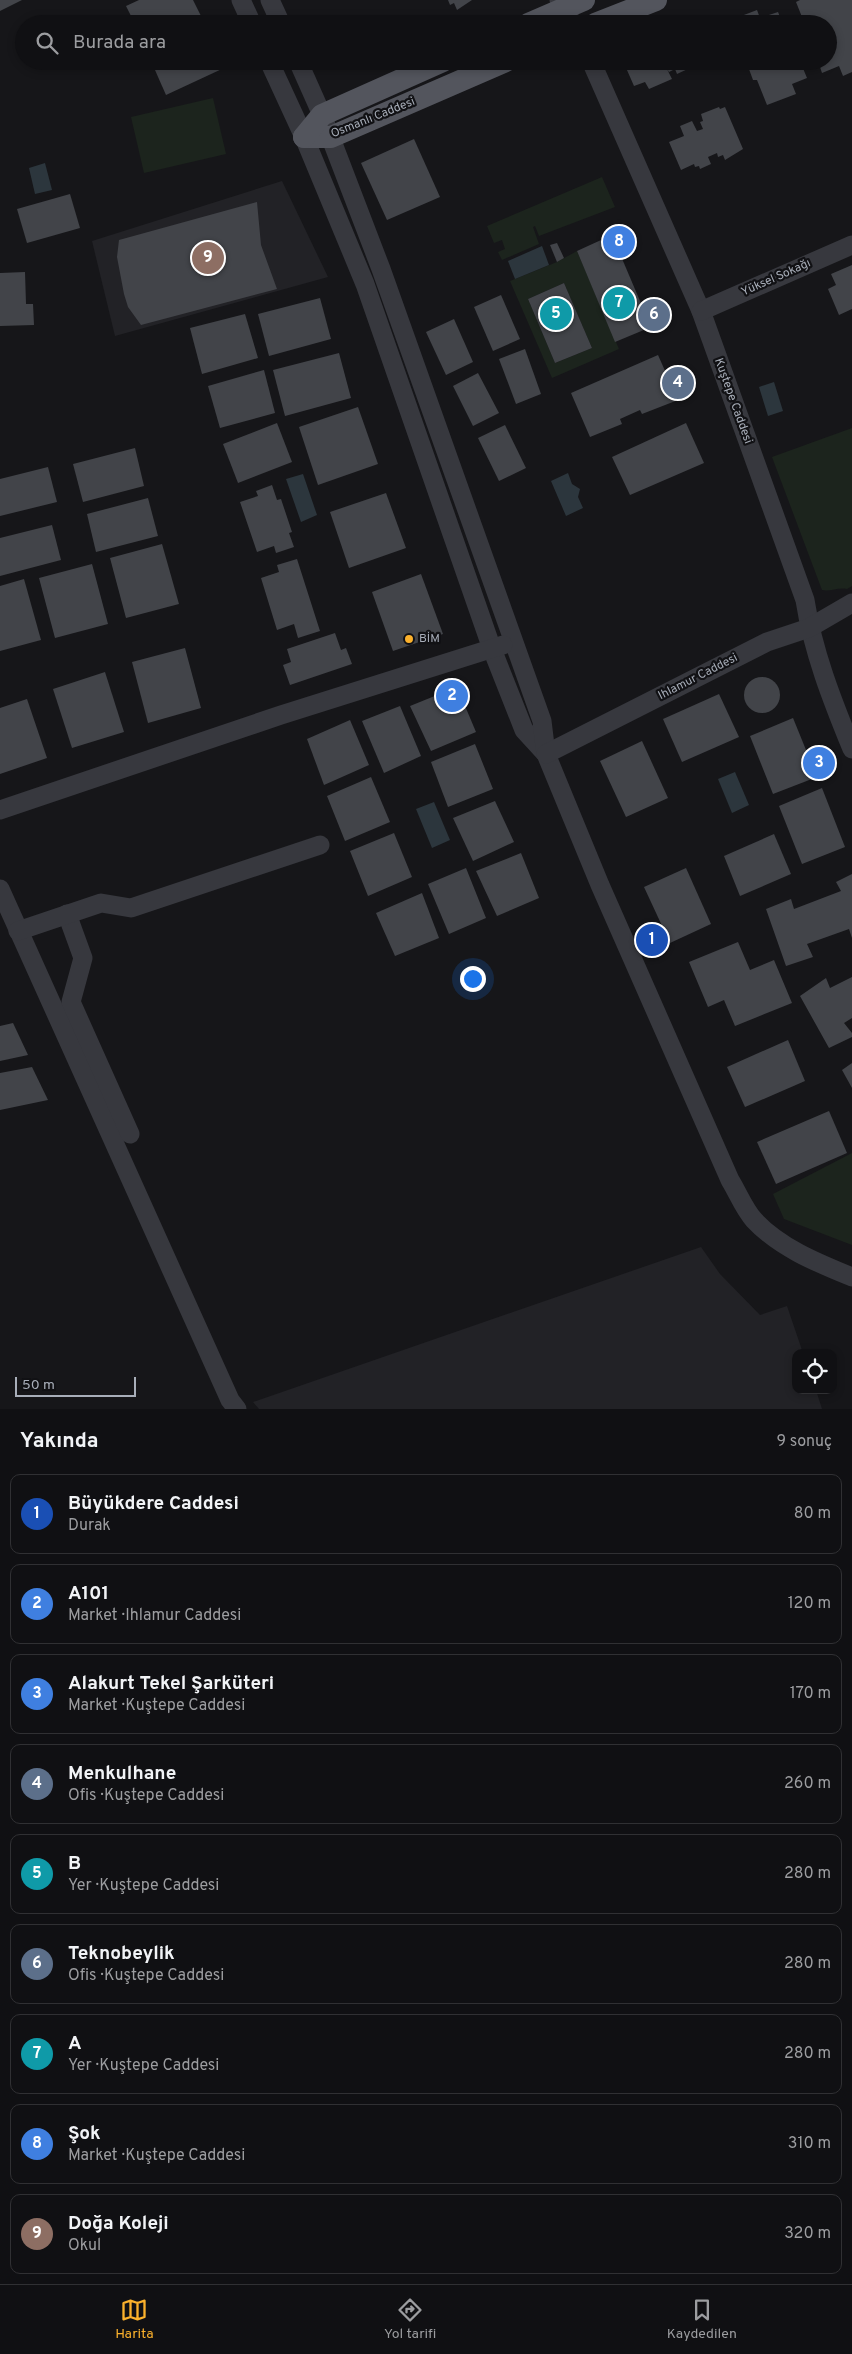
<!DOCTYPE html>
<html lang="tr">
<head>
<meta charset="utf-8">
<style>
	:root { --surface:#101013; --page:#1e1e21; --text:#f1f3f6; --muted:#9c9da0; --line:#303033; --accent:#fbb12c }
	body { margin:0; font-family:Overpass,sans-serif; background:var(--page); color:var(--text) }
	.controls { position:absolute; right:15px; bottom:15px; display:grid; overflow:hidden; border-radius:10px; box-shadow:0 2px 8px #0003 }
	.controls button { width:45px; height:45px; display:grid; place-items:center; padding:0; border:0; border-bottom:1px solid var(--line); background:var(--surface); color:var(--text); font:25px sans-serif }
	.scale { position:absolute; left:15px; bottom:12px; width:121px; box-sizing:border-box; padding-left:5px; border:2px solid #a8aeb9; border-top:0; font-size:14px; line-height:18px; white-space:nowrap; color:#a8aeb9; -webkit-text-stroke:4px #111114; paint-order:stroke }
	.you { position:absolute; left:472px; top:978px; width:18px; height:18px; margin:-12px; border:4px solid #fff; border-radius:50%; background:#1a73e8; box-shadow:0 0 0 8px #1a73e833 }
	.badge { display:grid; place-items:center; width:32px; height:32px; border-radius:50%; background:var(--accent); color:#fff; font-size:16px; font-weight:700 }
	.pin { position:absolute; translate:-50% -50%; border:2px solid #fff; box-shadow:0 1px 5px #0006 }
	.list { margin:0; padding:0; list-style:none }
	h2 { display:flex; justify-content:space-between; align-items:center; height:65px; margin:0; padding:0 20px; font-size:21px }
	h2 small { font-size:16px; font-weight:400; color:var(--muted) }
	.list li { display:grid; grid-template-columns:32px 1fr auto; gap:15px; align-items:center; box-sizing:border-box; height:80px; margin:0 10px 10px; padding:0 10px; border:1px solid var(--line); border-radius:10px }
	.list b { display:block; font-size:19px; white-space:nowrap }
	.list p { margin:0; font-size:16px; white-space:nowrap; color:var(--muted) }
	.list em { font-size:16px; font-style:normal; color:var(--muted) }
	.icon { flex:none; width:28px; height:28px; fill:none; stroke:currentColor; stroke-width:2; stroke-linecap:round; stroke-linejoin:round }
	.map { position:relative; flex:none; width:852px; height:1409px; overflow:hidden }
	.search { position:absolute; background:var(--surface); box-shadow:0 2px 8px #0003; left:15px; right:15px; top:15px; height:55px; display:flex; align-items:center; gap:12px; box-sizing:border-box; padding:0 18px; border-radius:28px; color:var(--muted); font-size:19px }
	.sheet { height:875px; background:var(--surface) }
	nav { display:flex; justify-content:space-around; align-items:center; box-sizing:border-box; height:70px; border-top:1px solid var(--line); background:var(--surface); font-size:14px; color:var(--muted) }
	nav a { display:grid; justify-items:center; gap:2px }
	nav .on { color:var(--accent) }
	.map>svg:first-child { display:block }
	.built { fill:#222226 }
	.green { fill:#1c241d; fill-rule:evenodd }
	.water { fill:#2c363d }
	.building { fill:#424449 }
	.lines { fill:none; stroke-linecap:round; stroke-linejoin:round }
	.minor { stroke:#37383e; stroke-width:19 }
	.major { stroke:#53555d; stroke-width:22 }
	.poi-dot { fill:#fbb12c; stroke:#111114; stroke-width:2 }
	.labels { text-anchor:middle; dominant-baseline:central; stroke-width:4.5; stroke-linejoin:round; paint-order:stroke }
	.street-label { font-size:12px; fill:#a8aeb9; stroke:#111114 }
	.poi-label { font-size:12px; fill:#a8aeb9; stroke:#111114; text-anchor:start }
</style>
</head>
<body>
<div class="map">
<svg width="852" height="1409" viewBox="0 0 852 1409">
	<rect width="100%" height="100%" fill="#161619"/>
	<!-- built -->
	<g class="built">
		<path d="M 282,181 L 328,277 L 115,336 L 92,241 Z"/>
		<path d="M 701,1247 L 720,1274 L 760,1315 L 787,1306 L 803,1353 L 796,1353 L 796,1390 L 816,1390 L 822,1409 L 259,1409 L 253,1402 Z"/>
	</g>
	<!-- green -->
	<g class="green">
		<path d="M 213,98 L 226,154 L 144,173 L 131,117 Z"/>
		<path d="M 602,177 L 615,207 L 539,236 L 535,226 L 533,227 L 539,244 L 502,260 L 498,252 L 505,249 L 502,240 L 494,243 L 487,226 Z"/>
		<path d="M 577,251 L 619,349 L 552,378 L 510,281 L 557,262 ZM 564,283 L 592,348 L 555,363 L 528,299 Z"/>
		<path d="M 852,428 L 852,586 L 847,589 C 838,587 830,592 822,590 L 772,457 Z"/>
		<path d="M 852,1153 L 852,1245 L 784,1219 L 773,1194 Z"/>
	</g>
	<!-- water -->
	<g class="water">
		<path d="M 45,163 L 52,190 L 35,194 L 29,168 Z"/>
		<path d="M 542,246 L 549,265 L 515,279 L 508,261 Z"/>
		<path d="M 774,382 L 783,411 L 768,416 L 759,387 Z"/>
		<path d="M 568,473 L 572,484 L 580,489 L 578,497 L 583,508 L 566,516 L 551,481 Z"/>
		<path d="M 303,474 L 317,515 L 301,522 L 286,479 Z"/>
		<path d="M 735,772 L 749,805 L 732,813 L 718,779 Z"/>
		<path d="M 434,802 L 450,840 L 432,848 L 416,809 Z"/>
	</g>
	<!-- building -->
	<g class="building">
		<path d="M 0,0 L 22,0 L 0,11 Z"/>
		<path d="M 139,0 L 193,0 L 202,18 L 189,24 L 135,24 L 126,6 Z"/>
		<path d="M 448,0 L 472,0 L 457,10 L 454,3 L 450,5 Z"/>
		<path d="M 800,0 L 852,0 L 852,72 L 843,76 L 839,66 L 822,73 L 818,61 L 828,61 L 828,24 L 799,24 L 804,22 L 796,2 Z"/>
		<path d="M 757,10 L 760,18 L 778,12 L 783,24 L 738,24 L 736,18 Z"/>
		<path d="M 151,61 L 221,61 L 224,68 L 166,95 Z"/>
		<path d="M 623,61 L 690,61 L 692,67 L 677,74 L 675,69 L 669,72 L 666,67 L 672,79 L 649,89 L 645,82 L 634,86 Z"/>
		<path d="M 746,61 L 800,61 L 807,78 L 792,84 L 796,94 L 767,105 L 757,80 L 753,80 Z"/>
		<path d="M 719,107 L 720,109 L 725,107 L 743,149 L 725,160 L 723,155 L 718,157 L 717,153 L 708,157 L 711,164 L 700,169 L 699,166 L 695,167 L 694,164 L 681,170 L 669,142 L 684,136 L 680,126 L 692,121 L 697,131 L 703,129 L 700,122 L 703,121 L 701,114 Z"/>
		<path d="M 414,139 L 440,197 L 387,220 L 361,163 Z"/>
		<path d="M 70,194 L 80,228 L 27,243 L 17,209 Z"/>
		<path d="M 257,202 L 261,245 L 277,289 L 141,325 L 128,307 L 124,294 L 117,257 L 119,240 Z"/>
		<path d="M 612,235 L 651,327 L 615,342 L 577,251 Z"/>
		<path d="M 557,243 L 564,258 L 557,262 L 550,245 Z"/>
		<path d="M 852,265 L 852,309 L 839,315 L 828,289 L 836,285 L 831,274 Z"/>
		<path d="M 25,272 L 26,304 L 33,304 L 34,325 L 0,326 L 0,273 Z"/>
		<path d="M 564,283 L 592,348 L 555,363 L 528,299 Z"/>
		<path d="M 501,295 L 520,339 L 493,351 L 474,307 Z"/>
		<path d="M 320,298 L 331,339 L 269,356 L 258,314 Z"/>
		<path d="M 245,314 L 258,358 L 202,374 L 190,328 Z"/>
		<path d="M 454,319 L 473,362 L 446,375 L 426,332 Z"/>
		<path d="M 525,349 L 541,394 L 516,404 L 499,359 Z"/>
		<path d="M 339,353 L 351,398 L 285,416 L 273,370 Z"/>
		<path d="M 658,355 L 678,400 L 642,414 L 640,410 L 620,419 L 622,424 L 590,437 L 571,393 Z"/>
		<path d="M 264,370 L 275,413 L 220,428 L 208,386 Z"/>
		<path d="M 478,373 L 499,413 L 473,426 L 453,386 Z"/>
		<path d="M 358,407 L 378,464 L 318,485 L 299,427 Z"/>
		<path d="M 277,423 L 292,462 L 238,483 L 223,444 Z"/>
		<path d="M 686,423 L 704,463 L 630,495 L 612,457 Z"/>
		<path d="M 505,425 L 526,468 L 499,481 L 478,438 Z"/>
		<path d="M 135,448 L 144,486 L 83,502 L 73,464 Z"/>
		<path d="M 48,467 L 57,502 L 0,516 L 0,479 Z"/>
		<path d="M 272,485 L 277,500 L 281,499 L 292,532 L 289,533 L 294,547 L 276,553 L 274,546 L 257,552 L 240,502 L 258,496 L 256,491 Z"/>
		<path d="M 386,493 L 406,548 L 349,568 L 330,512 Z"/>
		<path d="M 148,498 L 158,536 L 96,552 L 87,514 Z"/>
		<path d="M 52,525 L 61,560 L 0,576 L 0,538 Z"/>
		<path d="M 162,544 L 179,604 L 126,618 L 110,558 Z"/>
		<path d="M 297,559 L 320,631 L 298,638 L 294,624 L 277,630 L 261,578 L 279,572 L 277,565 Z"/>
		<path d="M 92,564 L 108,624 L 55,638 L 39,578 Z"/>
		<path d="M 421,574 L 443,634 L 393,651 L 372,592 Z"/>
		<path d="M 24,579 L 41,640 L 0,651 L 0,586 Z"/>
		<path d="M 335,633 L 341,650 L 346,648 L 352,664 L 290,685 L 283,665 L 291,662 L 287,649 Z"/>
		<path d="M 185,648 L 201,708 L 148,723 L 132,662 Z"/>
		<path d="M 105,672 L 124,732 L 72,748 L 53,689 Z"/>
		<circle cx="762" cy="695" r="18"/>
		<path d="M 457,687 L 476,732 L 431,751 L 410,706 Z"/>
		<path d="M 719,694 L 739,737 L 682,762 L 663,719 Z"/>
		<path d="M 27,699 L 47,758 L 0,774 L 0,708 Z"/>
		<path d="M 400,706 L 421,756 L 384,773 L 362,721 Z"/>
		<path d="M 793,718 L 817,777 L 773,794 L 750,736 Z"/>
		<path d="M 350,720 L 369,765 L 324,785 L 307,739 Z"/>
		<path d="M 642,741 L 668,798 L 626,817 L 600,761 Z"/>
		<path d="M 475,744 L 493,789 L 448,807 L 431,762 Z"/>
		<path d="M 371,777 L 390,822 L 345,841 L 327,796 Z"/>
		<path d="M 822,788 L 845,847 L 802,864 L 779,806 Z"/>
		<path d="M 495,801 L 514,842 L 473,861 L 453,818 Z"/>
		<path d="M 394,833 L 412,877 L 368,896 L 350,851 Z"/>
		<path d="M 774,834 L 791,874 L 740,896 L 724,856 Z"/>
		<path d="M 521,853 L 539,898 L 497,916 L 476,871 Z"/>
		<path d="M 466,868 L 486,918 L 449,934 L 428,884 Z"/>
		<path d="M 686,868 L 711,924 L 670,943 L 644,887 Z"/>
		<path d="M 852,874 L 852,938 L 849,929 L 807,944 L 813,957 L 786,966 L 766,909 L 791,899 L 794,909 L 841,891 L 836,882 Z"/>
		<path d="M 422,893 L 439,938 L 395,956 L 376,913 Z"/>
		<path d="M 738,942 L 750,970 L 774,960 L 792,1003 L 735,1026 L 724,1000 L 708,1007 L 689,962 Z"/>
		<path d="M 852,977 L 852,1018 L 844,1023 L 852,1033 L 852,1037 L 829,1048 L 800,996 L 826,978 L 830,988 Z"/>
		<path d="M 13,1023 L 28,1055 L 0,1061 L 0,1026 Z"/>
		<path d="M 788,1040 L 805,1081 L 745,1107 L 727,1067 Z"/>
		<path d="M 852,1063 L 852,1088 L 842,1070 Z"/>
		<path d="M 32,1067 L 48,1100 L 0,1110 L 0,1073 Z"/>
		<path d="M 829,1111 L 847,1153 L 776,1184 L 757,1142 Z"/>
	</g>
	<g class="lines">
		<!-- minor -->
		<g class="minor">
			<path d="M 241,0 L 252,24"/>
			<path d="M 270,0 L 281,24"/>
			<path d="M 559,0 L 573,24"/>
			<path d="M 269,61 L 304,137 L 365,284 L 492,649 L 524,730 L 546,754"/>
			<path d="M 298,61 L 322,115 L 381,269 L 542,721 L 546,754 L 600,885 L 730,1180 C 738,1193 744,1209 754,1220 C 780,1248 818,1263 852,1277"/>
			<path d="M 591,61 L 701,311 L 805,600 C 813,652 832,700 852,749"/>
			<path d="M 701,311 L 852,245"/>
			<path d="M 546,754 L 767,642 L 809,628 L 852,603"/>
			<path d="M 0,810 L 281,715 L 503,645"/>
			<path d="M 0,889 L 230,1400 L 237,1409"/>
			<path d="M 67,914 L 83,958 L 71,1002 L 130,1134"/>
			<path d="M 18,931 L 101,903 L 131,908 L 320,845"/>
		</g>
		<!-- major -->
		<g class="major">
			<path d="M 528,24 L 584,0"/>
			<path d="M 595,24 L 656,0"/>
			<path d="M 304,137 L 331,137 L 506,61"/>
			<path d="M 304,137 L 322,115 L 443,61"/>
		</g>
	</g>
	<!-- markers -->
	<circle class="poi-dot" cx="409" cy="639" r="5"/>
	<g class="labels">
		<!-- street labels -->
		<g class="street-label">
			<text transform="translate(373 118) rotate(-22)">Osmanlı Caddesi</text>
			<text transform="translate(776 278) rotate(-24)">Yüksel Sokağı</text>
			<text transform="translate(733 401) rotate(70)">Kuştepe Caddesi</text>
			<text transform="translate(698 677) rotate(-27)">Ihlamur Caddesi</text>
		</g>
		<!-- poi labels -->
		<g class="poi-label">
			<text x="419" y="639">BİM</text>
		</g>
	</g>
</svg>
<div class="controls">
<button><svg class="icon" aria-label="locate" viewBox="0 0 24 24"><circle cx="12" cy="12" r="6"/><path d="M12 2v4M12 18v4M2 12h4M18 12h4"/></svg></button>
</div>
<div class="scale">50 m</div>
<div class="you"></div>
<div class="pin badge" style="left:652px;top:940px;background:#1a4fb4">1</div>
<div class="pin badge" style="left:452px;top:696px;background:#3f7fe0">2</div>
<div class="pin badge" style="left:819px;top:763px;background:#3f7fe0">3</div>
<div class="pin badge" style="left:678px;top:383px;background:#5c6f8a">4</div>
<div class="pin badge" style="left:556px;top:314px;background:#0f9aa8">5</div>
<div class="pin badge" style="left:654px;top:315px;background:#5c6f8a">6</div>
<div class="pin badge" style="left:619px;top:303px;background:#0f9aa8">7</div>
<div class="pin badge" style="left:619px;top:242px;background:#3f7fe0">8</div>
<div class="pin badge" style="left:208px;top:258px;background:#8d6e63">9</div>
<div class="search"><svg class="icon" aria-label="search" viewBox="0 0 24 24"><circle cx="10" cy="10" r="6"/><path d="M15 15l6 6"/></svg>Burada ara</div>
</div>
<section class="sheet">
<h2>Yakında<small>9 sonuç</small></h2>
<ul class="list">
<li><span class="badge" style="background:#1a4fb4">1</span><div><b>Büyükdere Caddesi</b><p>Durak</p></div><em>80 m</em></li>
<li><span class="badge" style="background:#3f7fe0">2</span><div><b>A101</b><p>Market · Ihlamur Caddesi</p></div><em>120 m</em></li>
<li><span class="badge" style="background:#3f7fe0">3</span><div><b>Alakurt Tekel Şarküteri</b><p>Market · Kuştepe Caddesi</p></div><em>170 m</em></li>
<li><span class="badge" style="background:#5c6f8a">4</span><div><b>Menkulhane</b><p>Ofis · Kuştepe Caddesi</p></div><em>260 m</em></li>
<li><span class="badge" style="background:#0f9aa8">5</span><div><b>B</b><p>Yer · Kuştepe Caddesi</p></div><em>280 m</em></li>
<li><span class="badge" style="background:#5c6f8a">6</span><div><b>Teknobeylik</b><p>Ofis · Kuştepe Caddesi</p></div><em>280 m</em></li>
<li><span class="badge" style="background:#0f9aa8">7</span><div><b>A</b><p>Yer · Kuştepe Caddesi</p></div><em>280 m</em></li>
<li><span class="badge" style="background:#3f7fe0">8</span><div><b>Şok</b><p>Market · Kuştepe Caddesi</p></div><em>310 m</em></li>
<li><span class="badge" style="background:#8d6e63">9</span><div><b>Doğa Koleji</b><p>Okul</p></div><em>320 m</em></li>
</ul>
</section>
<nav>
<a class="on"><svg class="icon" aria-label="map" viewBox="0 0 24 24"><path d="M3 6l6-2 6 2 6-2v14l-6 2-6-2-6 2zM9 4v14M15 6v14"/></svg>Harita</a>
<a><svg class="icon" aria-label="directions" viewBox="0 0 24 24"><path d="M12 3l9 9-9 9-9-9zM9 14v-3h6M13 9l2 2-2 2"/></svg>Yol tarifi</a>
<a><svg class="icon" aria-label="saved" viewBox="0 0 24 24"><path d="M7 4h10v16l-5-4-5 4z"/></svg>Kaydedilen</a>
</nav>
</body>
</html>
